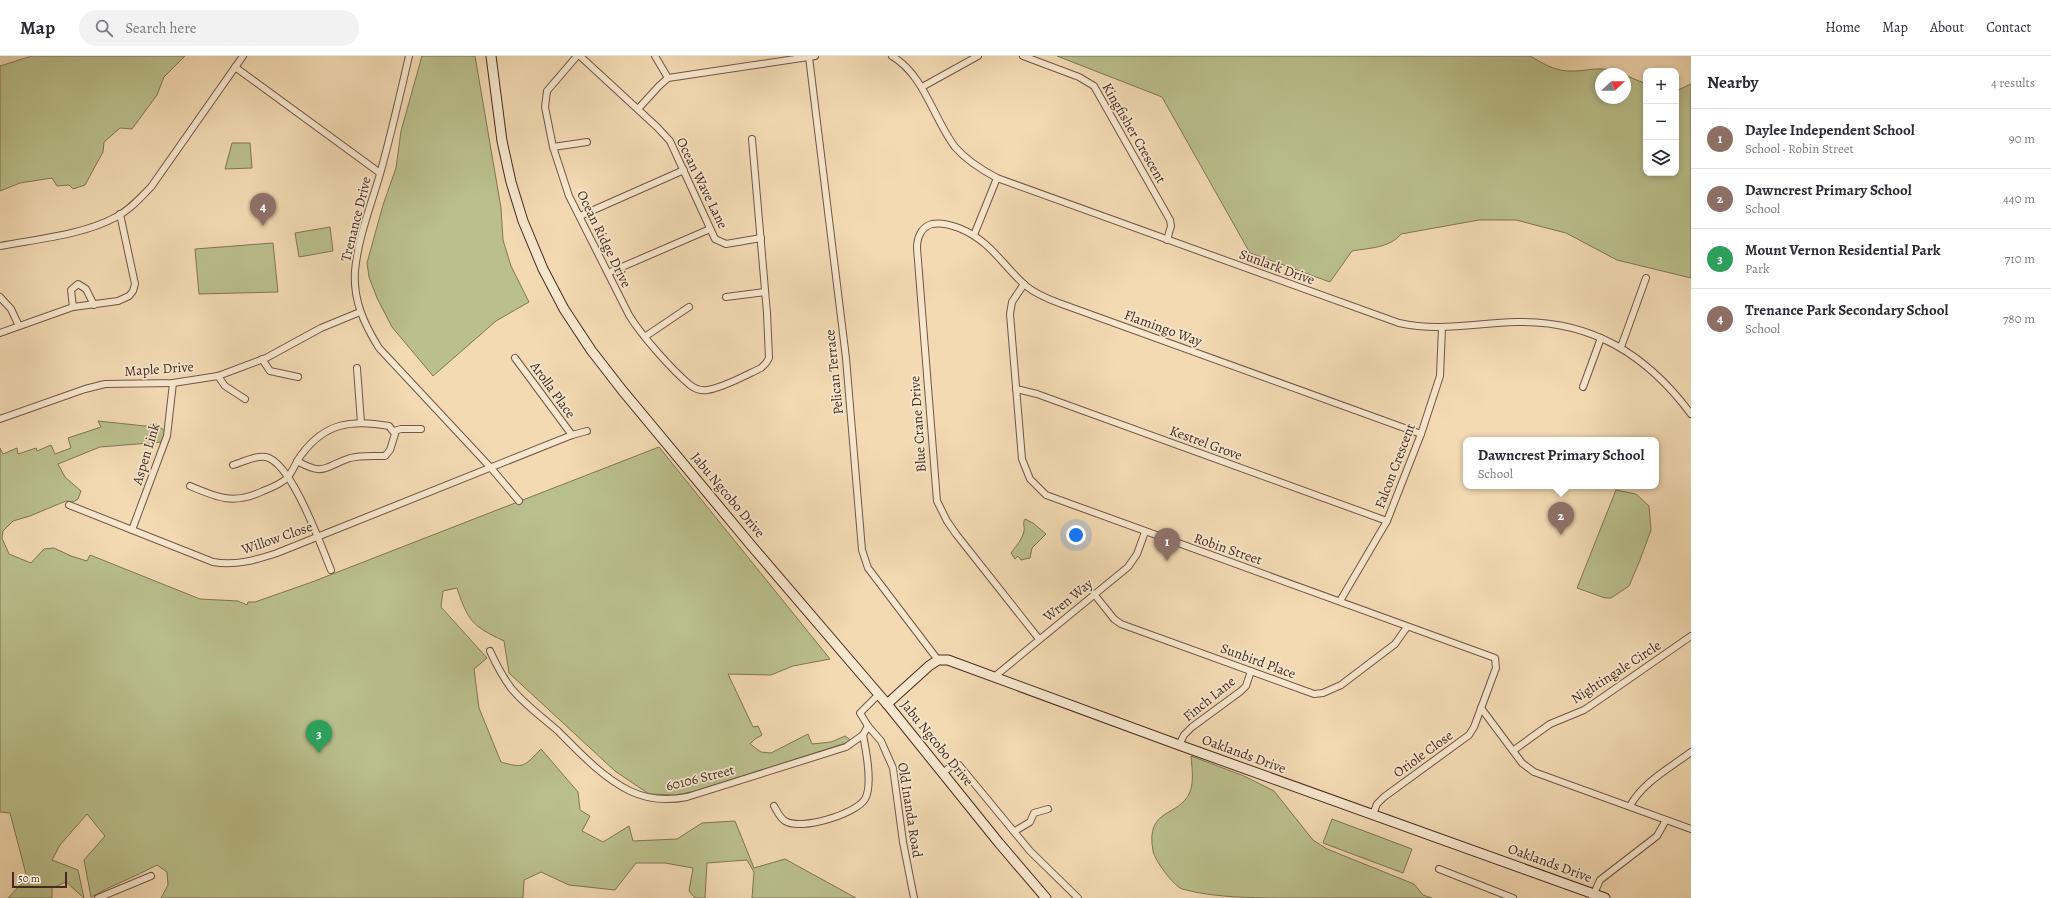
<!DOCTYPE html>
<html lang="en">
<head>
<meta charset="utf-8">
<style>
	:root { --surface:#fff; --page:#f2f2f3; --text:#2b2b33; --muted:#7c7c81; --line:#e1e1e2; --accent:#8f2418 }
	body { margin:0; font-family:Alegreya,serif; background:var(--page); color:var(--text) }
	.controls { position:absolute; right:12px; top:12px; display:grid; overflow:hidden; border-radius:8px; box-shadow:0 2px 6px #0003 }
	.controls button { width:36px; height:36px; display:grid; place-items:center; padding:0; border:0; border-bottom:1px solid var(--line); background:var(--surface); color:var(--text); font:20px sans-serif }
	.compass { position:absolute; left:1595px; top:12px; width:36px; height:36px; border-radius:50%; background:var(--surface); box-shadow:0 2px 6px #0003; rotate:68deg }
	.scale { position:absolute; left:12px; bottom:10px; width:55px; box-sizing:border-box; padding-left:4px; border:2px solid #452a20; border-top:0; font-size:11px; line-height:14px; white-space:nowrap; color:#452a20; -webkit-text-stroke:3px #f7e7ce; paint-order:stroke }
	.you { position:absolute; left:1076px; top:479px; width:14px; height:14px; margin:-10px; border:3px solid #fff; border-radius:50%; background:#1a73e8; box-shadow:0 0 0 6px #1a73e833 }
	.badge { display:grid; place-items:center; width:26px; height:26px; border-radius:50%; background:var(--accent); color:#fff; font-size:13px; font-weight:700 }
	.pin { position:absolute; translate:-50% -33px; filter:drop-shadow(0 1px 2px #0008) }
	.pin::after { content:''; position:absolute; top:21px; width:14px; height:12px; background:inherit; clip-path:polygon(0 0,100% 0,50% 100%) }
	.popup { position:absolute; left:1463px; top:381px; width:196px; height:52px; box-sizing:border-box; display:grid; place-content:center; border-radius:8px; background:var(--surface); filter:drop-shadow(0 1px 3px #0005); font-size:13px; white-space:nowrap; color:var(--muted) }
	.popup b { font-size:15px; color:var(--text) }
	.popup::after { content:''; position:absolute; left:50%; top:100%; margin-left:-8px; border:8px solid transparent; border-top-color:var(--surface) }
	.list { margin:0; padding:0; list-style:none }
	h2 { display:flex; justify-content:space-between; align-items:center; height:52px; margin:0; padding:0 16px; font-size:17px }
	h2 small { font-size:13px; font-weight:400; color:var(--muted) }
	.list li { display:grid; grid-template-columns:26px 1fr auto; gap:12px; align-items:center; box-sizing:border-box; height:60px; padding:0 16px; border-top:1px solid var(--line) }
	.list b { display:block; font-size:15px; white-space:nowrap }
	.list p { margin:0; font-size:13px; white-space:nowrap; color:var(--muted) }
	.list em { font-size:13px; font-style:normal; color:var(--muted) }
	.icon { flex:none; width:22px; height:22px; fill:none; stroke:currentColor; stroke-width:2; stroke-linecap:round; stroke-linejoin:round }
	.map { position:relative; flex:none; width:1691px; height:842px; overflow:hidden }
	header { display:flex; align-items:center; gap:24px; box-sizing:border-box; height:56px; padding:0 20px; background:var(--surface); border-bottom:1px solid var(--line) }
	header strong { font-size:19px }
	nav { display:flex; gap:22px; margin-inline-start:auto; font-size:14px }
	.search { width:280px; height:36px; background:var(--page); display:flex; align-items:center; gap:10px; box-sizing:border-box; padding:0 14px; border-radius:22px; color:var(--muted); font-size:15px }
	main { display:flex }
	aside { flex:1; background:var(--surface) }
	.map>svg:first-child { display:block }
	.green { fill:#bac08d; stroke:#807556 }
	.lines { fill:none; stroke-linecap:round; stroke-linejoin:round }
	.street-casing { stroke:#705645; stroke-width:8 }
	.secondary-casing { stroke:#452a20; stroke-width:11 }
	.street { stroke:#f7e7ce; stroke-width:6 }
	.secondary { stroke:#f7e7ce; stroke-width:9 }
	.labels { text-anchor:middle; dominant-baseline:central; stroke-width:3.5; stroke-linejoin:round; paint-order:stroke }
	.street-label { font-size:14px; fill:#452a20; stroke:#f7e7ce }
</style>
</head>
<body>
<header>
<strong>Map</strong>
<div class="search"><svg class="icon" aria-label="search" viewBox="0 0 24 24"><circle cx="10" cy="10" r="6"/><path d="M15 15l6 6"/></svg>Search here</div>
<nav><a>Home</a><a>Map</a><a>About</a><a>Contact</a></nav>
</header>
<main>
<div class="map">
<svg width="1691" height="842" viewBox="0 0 1691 842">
	<rect width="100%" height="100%" fill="#f3dab3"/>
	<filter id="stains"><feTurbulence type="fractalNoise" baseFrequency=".005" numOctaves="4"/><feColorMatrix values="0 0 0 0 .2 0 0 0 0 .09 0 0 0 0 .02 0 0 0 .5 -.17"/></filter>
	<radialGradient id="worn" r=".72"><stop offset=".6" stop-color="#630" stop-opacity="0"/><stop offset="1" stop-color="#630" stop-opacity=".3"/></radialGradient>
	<!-- green -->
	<g class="green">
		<path d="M 32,0 L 185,0 L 164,21 L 157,39 L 132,73 L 120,72 L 104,86 L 103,96 L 85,129 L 73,133 L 69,129 L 57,130 L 52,122 L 20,127 L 0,135 L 0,10 Z"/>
		<path d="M 422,0 L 475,0 L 501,152 L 503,184 L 511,210 L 529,246 L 496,265 L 433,320 L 392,271 L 377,242 L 369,221 L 367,207 L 383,149 L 396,112 L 401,75 Z"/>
		<path d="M 1057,0 L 1530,0 C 1542,7 1553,14 1567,15 C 1590,16 1600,8 1622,18 L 1601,18 L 1601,42 L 1625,42 L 1625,19 L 1646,28 L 1646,117 L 1676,117 L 1676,35 L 1691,28 L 1691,222 L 1617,204 L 1566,177 L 1516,164 L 1479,164 L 1401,178 C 1390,192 1369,192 1352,195 L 1330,226 L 1250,197 L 1162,41 Z"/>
		<path d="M 232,87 L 250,87 L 252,112 L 225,113 Z"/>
		<path d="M 330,171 L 333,195 L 299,201 L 295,177 Z"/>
		<path d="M 273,187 L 278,236 L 199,238 L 195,193 Z"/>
		<path d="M 98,365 L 145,370 L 156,368 L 165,375 L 162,386 L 100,391 L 58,408 L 65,421 L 81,435 L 78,443 L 73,446 L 66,445 L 30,460 L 13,465 L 3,475 L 2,482 L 9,498 L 31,507 L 44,493 L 54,492 L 71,500 L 87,505 L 90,499 L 200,543 L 238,545 L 247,549 L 248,546 L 255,546 L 312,526 L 659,391 L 830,603 L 793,610 L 771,619 L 728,618 L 753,671 L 758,670 L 762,679 L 755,683 L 750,688 L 761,696 L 771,697 L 808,678 L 812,688 L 831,686 L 845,680 L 852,685 L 696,735 L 675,739 L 649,738 L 615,715 L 509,617 L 504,585 C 472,570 468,565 457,532 L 443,535 L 441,551 L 487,602 L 474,613 L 479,652 L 501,706 C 525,713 524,710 541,693 L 578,736 L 580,754 L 590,760 L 582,775 L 603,786 L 629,770 L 633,785 L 677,783 L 702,767 L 735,765 L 754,812 L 785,803 L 856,842 L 752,842 L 754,816 L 747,804 L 707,807 L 705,842 L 695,842 L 689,835 L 693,812 L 665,807 L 636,807 L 615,834 L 569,829 L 541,816 L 524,824 L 523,842 L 161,842 L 168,829 L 167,816 L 157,809 C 135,821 112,829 91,841 L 84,804 L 105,780 L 87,758 L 60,789 L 52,804 L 78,814 L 84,842 L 66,826 L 52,832 L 52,842 L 8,842 L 27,822 L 10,757 L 0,756 L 0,392 L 3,398 L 17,392 L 18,398 L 36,392 L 37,395 L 51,389 L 55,398 L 71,392 L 68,382 L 101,371 Z"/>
		<path d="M 1616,434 L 1636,438 L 1649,450 L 1651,474 L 1640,504 L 1629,530 L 1611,542 L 1605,542 L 1577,532 Z"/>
		<path d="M 1025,463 L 1033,467 L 1046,478 L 1032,492 L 1030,502 L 1021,504 L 1018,500 L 1015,503 L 1011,497 C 1016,490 1022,484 1024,475 C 1025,470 1022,468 1025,463 Z"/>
		<path d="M 1191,700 L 1244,720 L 1274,735 L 1313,784 L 1327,793 L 1414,828 L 1423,839 L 1432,842 C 1385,842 1337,842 1290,842 C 1255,842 1215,842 1182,833 C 1173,829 1155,805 1153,795 C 1145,751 1179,762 1190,736 C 1194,725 1192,712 1191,700 Z"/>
		<path d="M 1332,763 L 1412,793 L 1403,817 L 1323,787 Z"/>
	</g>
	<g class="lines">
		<!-- street casing -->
		<g class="street-casing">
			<g id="street">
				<path d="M 409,0 C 400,39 391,79 380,118 C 371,149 358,182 355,215 C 353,244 364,268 379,292 L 491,412 L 519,445"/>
				<path d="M 577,0 L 547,35 L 545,51 L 553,91 L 569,140 L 629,259 C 641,279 672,314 690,329 C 694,332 701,335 707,334 C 723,332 746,319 761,312 L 766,307 L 769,302 L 767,257 L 752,83"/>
				<path d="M 580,0 L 657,71 L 670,85 L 715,183 L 726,188 L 761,182"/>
				<path d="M 655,0 L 668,22"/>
				<path d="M 892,0 C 925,20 933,62 955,91 C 967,105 982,114 997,122 L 1399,267 C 1439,276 1476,267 1516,266 C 1592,264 1647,299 1691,358"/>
				<path d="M 1023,0 L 1079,21 L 1094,30 L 1170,164 L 1171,170 L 1167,184"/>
				<path d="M 809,1 L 846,302 L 862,494 L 868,512 L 938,604"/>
				<path d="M 235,11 L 380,117"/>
				<path d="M 922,31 L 978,0"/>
				<path d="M 638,53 L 659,30 L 668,22 L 815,0"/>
				<path d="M 553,91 L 587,86"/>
				<path d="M 580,160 L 684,114"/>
				<path d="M 974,179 L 997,122"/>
				<path d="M 0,190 C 37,183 83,179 116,161 C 130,154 140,142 151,131 L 243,0"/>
				<path d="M 608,217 L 710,173"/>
				<path d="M 1024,228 L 1012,246 L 1010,258 L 1022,403 L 1030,423 L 1046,439 L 1495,602 L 1496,612 L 1474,671 L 1469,679 L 1384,741 L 1377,748 L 1373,758"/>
				<path d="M 0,241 L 11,253 L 19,270"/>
				<path d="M 726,241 L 765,236"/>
				<path d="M 73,251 L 71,234 L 78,228 L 86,233 L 94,249"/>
				<path d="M 0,277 L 73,251 L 118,245 L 129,240 L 133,235 L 135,228 L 120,158"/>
				<path d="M 646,280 L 689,251"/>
				<path d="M 1621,291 L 1646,222"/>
				<path d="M 515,302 L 572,379"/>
				<path d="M 262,303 L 270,315 L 298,321"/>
				<path d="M 357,312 L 361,367"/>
				<path d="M 218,320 L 225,330 L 245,343"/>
				<path d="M 1583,331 L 1601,282"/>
				<path d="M 1016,333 L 1037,338 L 1387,465"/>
				<path d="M 0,363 L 85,333 L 105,328 L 173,327 L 218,320 L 266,302 L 321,272 L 360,256"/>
				<path d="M 394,375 L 401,373 L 421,373"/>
				<path d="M 233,409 C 243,406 256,399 266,401 C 292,407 321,490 331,514"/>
				<path d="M 190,430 C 218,442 234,449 263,435 C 271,432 281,428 287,422 C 293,416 296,405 302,398 C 325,367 352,363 389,370 L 395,378 L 390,394 L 385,400 C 373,400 361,399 350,402 C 325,410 325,421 297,405"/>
				<path d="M 69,449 L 213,506 C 235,510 256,504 277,497 L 572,379 L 587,375"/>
				<path d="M 132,474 L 167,380 L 173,327"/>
				<path d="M 1094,538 L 1114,563 L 1121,568 L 1314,638 L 1323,637 L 1341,629 L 1395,588 L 1407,571"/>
				<path d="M 1340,545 L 1387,465 L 1421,378 L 1440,320 L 1442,272"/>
				<path d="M 1039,583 L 956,478 L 947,465 L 937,445 L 917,192 C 917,182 921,171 932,168 C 942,166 951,169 959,172 C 991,185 1002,209 1026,230 C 1036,238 1048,243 1059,247 L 1421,378"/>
				<path d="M 490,595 C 496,608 502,620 511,632 C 524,648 542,661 558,675 C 580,697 602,721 630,735 C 649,744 667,745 687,741 L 846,691 L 863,679 L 868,670"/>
				<path d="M 994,621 L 1128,511 L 1137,498 L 1145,476"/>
				<path d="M 879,638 L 860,657 L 868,670 L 881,685 L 893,712 L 903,786 L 914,842"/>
				<path d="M 1481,652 L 1522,707 L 1534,716 L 1691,773"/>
				<path d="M 1179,689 L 1184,679 L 1192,671 L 1241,635 L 1246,630 L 1251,615"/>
				<path d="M 1514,694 L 1550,668 L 1584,654 L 1593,648 L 1691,580"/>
				<path d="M 943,717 L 951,710 L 959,709 L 1030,795 L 1078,842"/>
				<path d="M 774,750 C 777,755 780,762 785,765 C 801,775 856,758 865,743 C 873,729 866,694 863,679"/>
				<path d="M 1630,750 C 1643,726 1670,712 1691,696"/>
				<path d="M 1015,775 L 1030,766 L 1034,757 L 1048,753"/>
				<path d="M 1439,813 L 1513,842"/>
				<path d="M 98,842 L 151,820"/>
				<path d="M 1592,842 L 1600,824 L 1657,780 L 1666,764"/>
			</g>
		</g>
		<!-- secondary casing -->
		<g class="secondary-casing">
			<g id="secondary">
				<path d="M 491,0 L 502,85 L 511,126 L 523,165 L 543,213 L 564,253 L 591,294 L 622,334 L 750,488 L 887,648 L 999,787 L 1046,842"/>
				<path d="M 887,648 L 929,610 L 938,604 L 948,604 L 1179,689 L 1605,842"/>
			</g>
		</g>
		<!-- street -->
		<use href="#street" class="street"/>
		<!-- secondary -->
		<use href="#secondary" class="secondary"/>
	</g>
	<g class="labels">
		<!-- street labels -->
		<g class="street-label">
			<text transform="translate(1134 77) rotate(60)">Kingfisher Crescent</text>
			<text transform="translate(702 127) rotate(64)">Ocean Wave Lane</text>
			<text transform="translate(356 163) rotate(-76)">Trenance Drive</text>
			<text transform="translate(604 183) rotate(64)">Ocean Ridge Drive</text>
			<text transform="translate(1277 211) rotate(20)">Sunlark Drive</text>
			<text transform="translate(1163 272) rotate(20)">Flamingo Way</text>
			<text transform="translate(159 313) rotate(-4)">Maple Drive</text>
			<text transform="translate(834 316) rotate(-96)">Pelican Terrace</text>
			<text transform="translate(553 334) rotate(54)">Arolla Place</text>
			<text transform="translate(918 368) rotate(-94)">Blue Crane Drive</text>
			<text transform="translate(1206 387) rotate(20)">Kestrel Grove</text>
			<text transform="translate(146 398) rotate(-73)">Aspen Link</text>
			<text transform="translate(1395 410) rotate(-69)">Falcon Crescent</text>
			<text transform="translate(728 439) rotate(50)">Jabu Ngcobo Drive</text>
			<text transform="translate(277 482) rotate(-19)">Willow Close</text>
			<text transform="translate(1228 493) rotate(19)">Robin Street</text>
			<text transform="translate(1068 544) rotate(-39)">Wren Way</text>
			<text transform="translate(1258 605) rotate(20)">Sunbird Place</text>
			<text transform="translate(1616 616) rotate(-33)">Nightingale Circle</text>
			<text transform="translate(1209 643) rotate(-39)">Finch Lane</text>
			<text transform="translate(937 687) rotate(51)">Jabu Ngcobo Drive</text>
			<text transform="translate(1244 698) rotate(20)">Oaklands Drive</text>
			<text transform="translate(1423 698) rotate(-36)">Oriole Close</text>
			<text transform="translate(700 722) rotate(-14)">60106 Street</text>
			<text transform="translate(910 754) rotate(81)">Old Inanda Road</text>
			<text transform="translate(1550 807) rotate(20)">Oaklands Drive</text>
		</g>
	</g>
	<rect width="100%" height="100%" filter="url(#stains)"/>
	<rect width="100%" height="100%" fill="url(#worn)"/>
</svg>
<div class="controls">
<button>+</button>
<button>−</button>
<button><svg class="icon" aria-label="layers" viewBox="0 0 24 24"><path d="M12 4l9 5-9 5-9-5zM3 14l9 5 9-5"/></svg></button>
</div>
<svg class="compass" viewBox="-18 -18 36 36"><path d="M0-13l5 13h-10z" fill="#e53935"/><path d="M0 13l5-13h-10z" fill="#7c7c81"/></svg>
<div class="scale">50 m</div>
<div class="you"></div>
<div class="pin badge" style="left:1167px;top:505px;background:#8d6e63">1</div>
<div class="pin badge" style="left:1561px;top:479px;background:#8d6e63">2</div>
<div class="popup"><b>Dawncrest Primary School</b>School</div>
<div class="pin badge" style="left:319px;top:697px;background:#2e9e5b">3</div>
<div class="pin badge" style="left:263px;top:170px;background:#8d6e63">4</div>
</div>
<aside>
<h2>Nearby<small>4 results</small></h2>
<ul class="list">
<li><span class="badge" style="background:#8d6e63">1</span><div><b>Daylee Independent School</b><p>School · Robin Street</p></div><em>90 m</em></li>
<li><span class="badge" style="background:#8d6e63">2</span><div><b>Dawncrest Primary School</b><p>School</p></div><em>440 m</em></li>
<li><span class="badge" style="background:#2e9e5b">3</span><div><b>Mount Vernon Residential Park</b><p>Park</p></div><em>710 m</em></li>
<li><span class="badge" style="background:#8d6e63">4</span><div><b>Trenance Park Secondary School</b><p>School</p></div><em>780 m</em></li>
</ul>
</aside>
</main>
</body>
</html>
